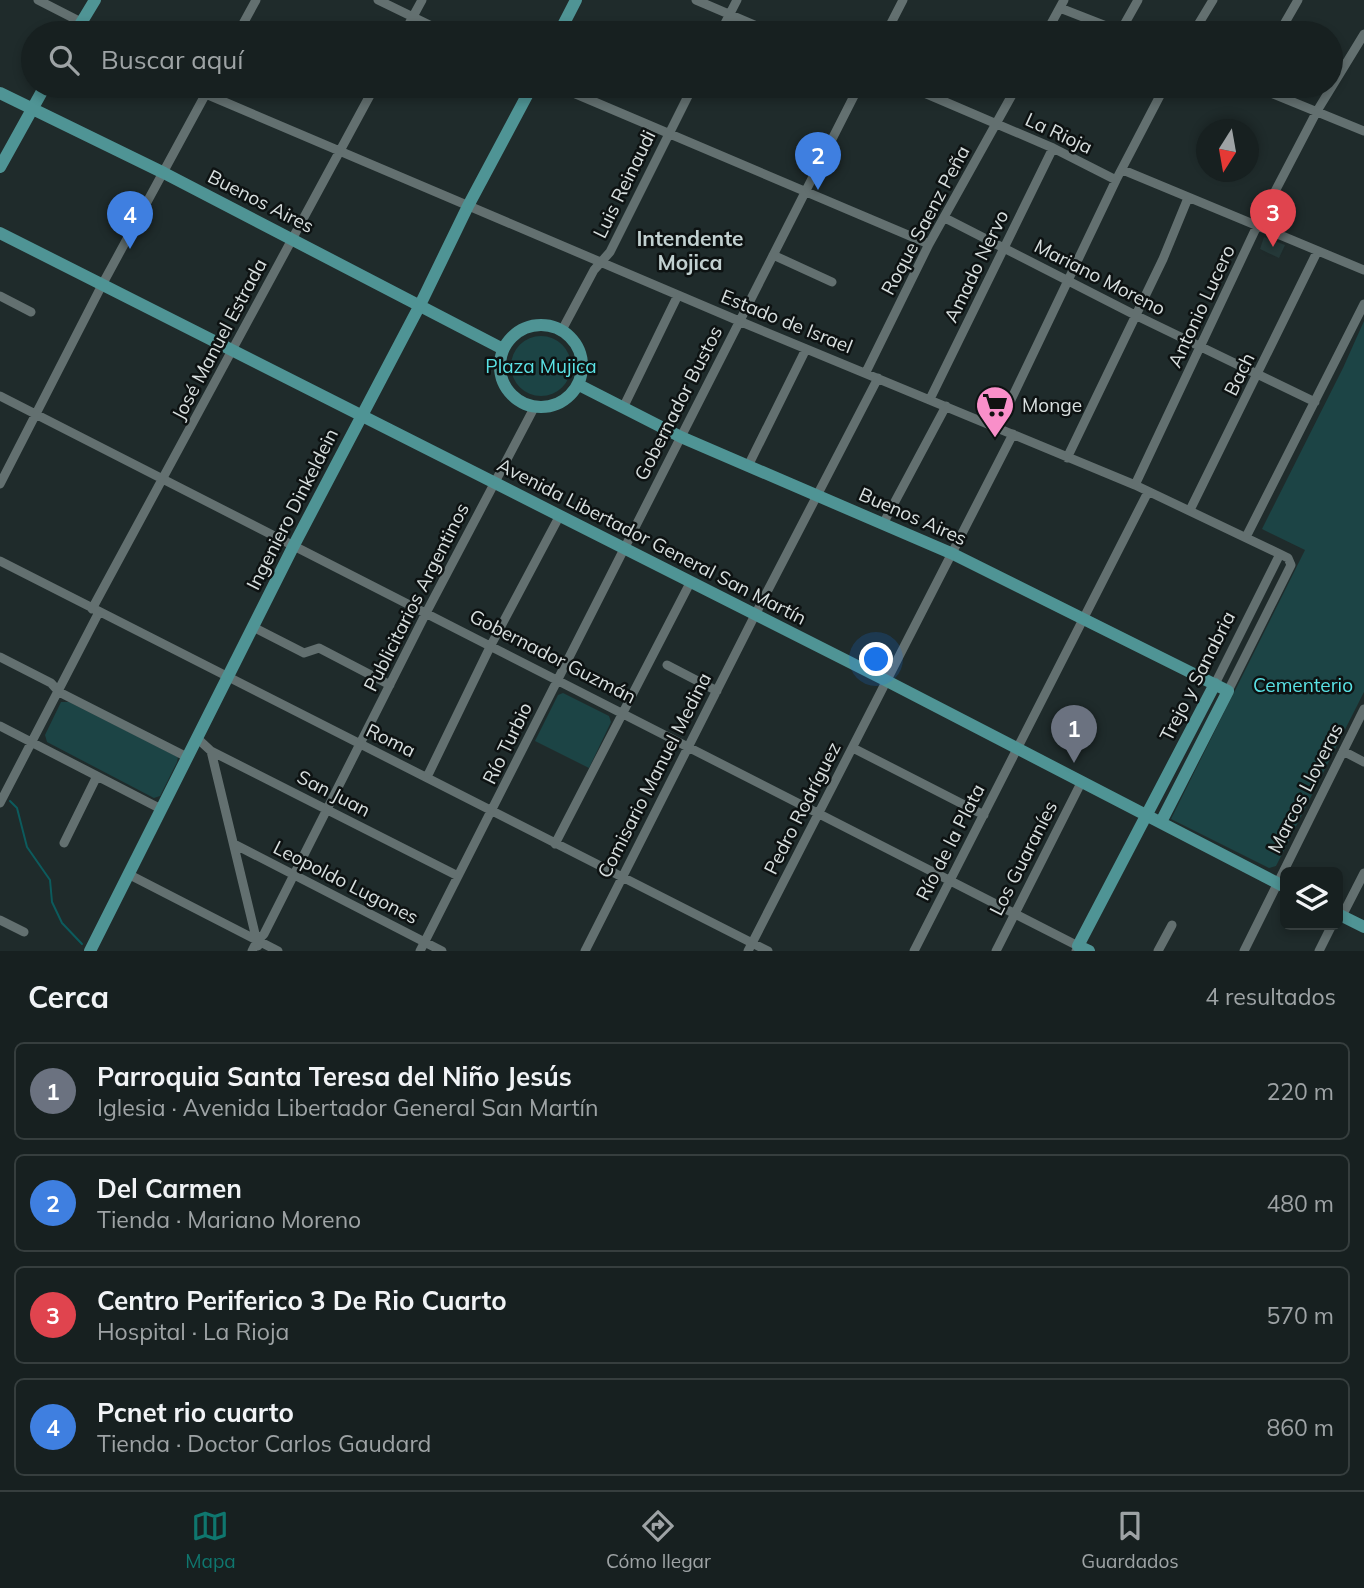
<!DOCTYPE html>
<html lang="es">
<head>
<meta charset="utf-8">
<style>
	:root { --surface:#172020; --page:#202829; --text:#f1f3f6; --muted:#9ea3a5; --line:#363e3e; --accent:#0f766e }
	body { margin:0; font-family:Mulish,sans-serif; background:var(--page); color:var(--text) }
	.controls { position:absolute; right:21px; bottom:21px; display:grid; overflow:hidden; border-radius:10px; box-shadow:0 4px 10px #0003 }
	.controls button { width:63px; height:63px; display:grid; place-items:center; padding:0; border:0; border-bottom:2px solid var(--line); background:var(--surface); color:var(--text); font:35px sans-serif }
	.compass { position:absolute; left:1196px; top:119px; width:63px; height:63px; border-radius:50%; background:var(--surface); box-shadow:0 4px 10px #0003; rotate:191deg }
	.you { position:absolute; left:877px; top:660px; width:24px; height:24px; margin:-18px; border:5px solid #fff; border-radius:50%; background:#1a73e8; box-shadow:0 0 0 10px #1a73e833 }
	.badge { display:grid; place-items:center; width:46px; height:46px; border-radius:50%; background:var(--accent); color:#fff; font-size:23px; font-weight:700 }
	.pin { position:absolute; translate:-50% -58px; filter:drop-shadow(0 2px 4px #0008) }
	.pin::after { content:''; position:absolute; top:37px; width:24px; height:21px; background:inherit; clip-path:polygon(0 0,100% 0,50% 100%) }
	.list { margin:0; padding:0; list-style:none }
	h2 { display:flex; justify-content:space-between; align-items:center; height:91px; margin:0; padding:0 28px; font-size:30px }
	h2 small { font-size:23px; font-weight:400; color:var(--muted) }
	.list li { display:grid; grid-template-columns:46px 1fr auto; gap:21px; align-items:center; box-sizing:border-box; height:98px; margin:0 14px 14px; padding:0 14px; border:2px solid var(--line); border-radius:10px }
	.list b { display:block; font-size:26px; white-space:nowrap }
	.list p { margin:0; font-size:23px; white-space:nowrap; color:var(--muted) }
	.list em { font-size:23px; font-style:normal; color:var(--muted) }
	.icon { flex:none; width:38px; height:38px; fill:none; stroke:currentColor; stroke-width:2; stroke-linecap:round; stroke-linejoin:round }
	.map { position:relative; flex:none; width:1364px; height:951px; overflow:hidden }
	.search { position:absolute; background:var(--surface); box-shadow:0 4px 10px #0003; left:21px; right:21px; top:21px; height:77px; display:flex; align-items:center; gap:18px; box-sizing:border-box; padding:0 24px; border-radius:38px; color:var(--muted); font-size:26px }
	.sheet { height:539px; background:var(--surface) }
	nav { display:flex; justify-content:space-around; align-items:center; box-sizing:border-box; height:98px; border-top:2px solid var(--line); background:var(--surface); font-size:19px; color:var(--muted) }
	nav a { display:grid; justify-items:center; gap:4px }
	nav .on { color:var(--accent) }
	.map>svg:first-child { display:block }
	.built { fill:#253939 }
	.green { fill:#1c4445 }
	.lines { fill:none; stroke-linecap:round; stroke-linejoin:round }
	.stream { stroke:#0c5b5d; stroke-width:2 }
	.minor { stroke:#637070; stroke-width:9 }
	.major { stroke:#4f9495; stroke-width:12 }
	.labels { text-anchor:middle; stroke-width:5; stroke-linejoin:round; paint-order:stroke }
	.street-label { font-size:19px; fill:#d9e0e0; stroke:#0d1212 }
	.park-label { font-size:19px; fill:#5ae2e5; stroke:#0d1212 }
	.poi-label { font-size:19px; fill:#d9e0e0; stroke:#0d1212; text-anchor:start }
	.neighbourhood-label { font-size:21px; font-weight:bold; fill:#c1d0d0; stroke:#0d1212 }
</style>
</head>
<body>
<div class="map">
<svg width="1364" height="951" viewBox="0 0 1364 951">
	<rect width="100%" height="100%" fill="#1f2b2b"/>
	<path class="built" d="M1264,237l21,8 -6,13 -19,-9z"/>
	<path class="green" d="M1364,321v371l-88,174 -7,2 -98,-49 134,-269 -43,-21 81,-161z
		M511 366a30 30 0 1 1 60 0a30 30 0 1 1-60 0Z
		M563,693l46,23 2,6 -22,46 -54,-27 23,-46z
		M61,702h8l109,55 -1,5 -17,34 -6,2 -107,-56 -2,-7z"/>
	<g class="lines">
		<path class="stream" d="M10,801l7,7 10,39 23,33 2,22 10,21 20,21"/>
		<path class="minor" d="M38,0l43,22
			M378,0l68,33
			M696,0l77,33
			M1060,8l64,25
			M1120,32l18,-32
			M238,33l18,-33
			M404,33l18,-33
			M720,33l17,-33
			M886,33l17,-33
			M1046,33l18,-33
			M1193,33l20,-33
			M1279,33l19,-33
			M187,86l552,235 396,164 145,69 8,4 3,7 -63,126
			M557,86l372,158
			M908,86l145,62 63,32
			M1254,86l110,45
			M1123,170l241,100
			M945,218l190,97 180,87
			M773,255l59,27
			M0,296l31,16
			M562,330l32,-60 16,-18 83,-166
			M866,372l63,-128 88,-158
			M0,396l1078,550 -2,5
			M930,399l123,-251
			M623,408l55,-113
			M998,427l118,-247 49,-94
			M1067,458l96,-199 25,-61
			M748,466l58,-117
			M0,484l102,-199 108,-199
			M1135,485l122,-259 60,-115 47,-77
			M1190,510l127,-258
			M883,524l63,-118
			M1246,537l118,-233
			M0,561l768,390
			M92,609l283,-523
			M253,627l51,26 15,-5 71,37
			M0,657l51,26 8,9 128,65
			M667,665l50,26
			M1215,684l65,-130
			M0,726l161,83
			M197,738l14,13 247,125
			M853,748l131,67
			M211,751l47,195
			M1343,751l21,11
			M427,777l64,-132 68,-128
			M0,803l99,-191
			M64,843l33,-67
			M234,844l208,107
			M555,844l135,-261
			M128,874l150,77
			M0,920l24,12
			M1338,920l4,-4 22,-43
			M252,951l5,-10 7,-7 162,-321 108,-205
			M420,951l439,-865
			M585,951l170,-336 123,-237
			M748,951l265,-517
			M914,951l234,-459
			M996,951l86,-170
			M1158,951l14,-26
			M1244,951l120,-242
			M1319,951l13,-26"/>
		<path class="major" d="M75,33l20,-33
			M559,33l17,-33
			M0,93l164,80 339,176
			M0,167l45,-81
			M0,233l885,447 400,207
			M500 366a41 41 0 1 1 82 0a41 41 0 1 1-82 0Z
			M579,385l102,52 272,117 275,137 -67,131
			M1338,914l26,13
			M90,951l204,-406 126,-240 48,-99 64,-120
			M1089,951l-11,-5 137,-262"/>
	</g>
	<defs>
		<symbol id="supermarket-pin" viewBox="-11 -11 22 30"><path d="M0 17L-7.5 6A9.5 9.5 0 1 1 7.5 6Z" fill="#f98fc9" stroke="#0d1212"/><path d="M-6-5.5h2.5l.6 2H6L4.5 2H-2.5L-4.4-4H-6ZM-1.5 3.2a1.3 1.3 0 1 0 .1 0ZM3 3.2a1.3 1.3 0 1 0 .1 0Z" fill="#111"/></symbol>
	</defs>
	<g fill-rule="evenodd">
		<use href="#supermarket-pin" x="973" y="383" width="44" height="60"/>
	</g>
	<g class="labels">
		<g class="street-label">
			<text transform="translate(1059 133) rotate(25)" y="7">La Rioja</text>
			<text transform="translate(624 184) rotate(-64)" y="7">Luis Reinaudi</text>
			<text transform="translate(261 201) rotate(27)" y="7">Buenos Aires</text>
			<text transform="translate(925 220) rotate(-62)" y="7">Roque Saenz Peña</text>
			<text transform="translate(976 266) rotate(-64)" y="7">Amado Nervo</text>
			<text transform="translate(1100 277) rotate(27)" y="7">Mariano Moreno</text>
			<text transform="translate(1201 306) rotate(-65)" y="7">Antonio Lucero</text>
			<text transform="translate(787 321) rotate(22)" y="7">Estado de Israel</text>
			<text transform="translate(219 339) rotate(-62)" y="7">José Manuel Estrada</text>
			<text transform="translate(1239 374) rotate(-64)" y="7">Bach</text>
			<text transform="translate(678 403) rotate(-63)" y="7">Gobernador Bustos</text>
			<text transform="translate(292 509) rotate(-63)" y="7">Ingeniero Dinkeldein</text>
			<text transform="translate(913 516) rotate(24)" y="7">Buenos Aires</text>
			<text transform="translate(652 541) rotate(27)" y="7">Avenida Libertador General San Martín</text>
			<text transform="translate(416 597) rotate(-63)" y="7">Publicitarios Argentinos</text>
			<text transform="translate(553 656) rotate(27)" y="7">Gobernador Guzmán</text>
			<text transform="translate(1197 676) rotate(-63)" y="7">Trejo y Sanabria</text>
			<text transform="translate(391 740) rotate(26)" y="7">Roma</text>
			<text transform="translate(507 743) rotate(-64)" y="7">Río Turbio</text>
			<text transform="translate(654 775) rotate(-63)" y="7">Comisario Manuel Medina</text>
			<text transform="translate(1305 788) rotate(-63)" y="7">Marcos Lloveras</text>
			<text transform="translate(334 793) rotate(27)" y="7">San Juan</text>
			<text transform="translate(802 808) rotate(-63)" y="7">Pedro Rodríguez</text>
			<text transform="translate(950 842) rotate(-63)" y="7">Río de la Plata</text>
			<text transform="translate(1023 858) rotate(-63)" y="7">Los Guaraníes</text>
			<text transform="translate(346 882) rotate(27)" y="7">Leopoldo Lugones</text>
		</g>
		<g class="park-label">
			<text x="541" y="373">Plaza Mujica</text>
			<text x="1303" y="692">Cementerio</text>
		</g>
		<g class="poi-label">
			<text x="1022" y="412">Monge</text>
		</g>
		<g class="neighbourhood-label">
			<text x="690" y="246">Intendente<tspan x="690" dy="24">Mojica</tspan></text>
		</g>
	</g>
</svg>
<div class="controls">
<button><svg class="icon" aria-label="layers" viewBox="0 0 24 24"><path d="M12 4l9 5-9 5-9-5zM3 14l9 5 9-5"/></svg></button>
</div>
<svg class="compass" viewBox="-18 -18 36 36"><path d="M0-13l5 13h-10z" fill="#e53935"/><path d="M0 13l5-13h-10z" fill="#9ea3a5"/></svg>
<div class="you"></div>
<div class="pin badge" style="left:1074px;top:763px;background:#6b7280">1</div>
<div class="pin badge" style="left:818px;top:190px;background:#3f7fe0">2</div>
<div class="pin badge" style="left:1273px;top:247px;background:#e0444e">3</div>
<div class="pin badge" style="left:130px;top:249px;background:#3f7fe0">4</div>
<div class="search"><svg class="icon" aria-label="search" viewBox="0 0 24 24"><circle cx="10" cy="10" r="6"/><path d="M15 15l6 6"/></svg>Buscar aquí</div>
</div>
<section class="sheet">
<h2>Cerca<small>4 resultados</small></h2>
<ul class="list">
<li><span class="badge" style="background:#6b7280">1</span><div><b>Parroquia Santa Teresa del Niño Jesús</b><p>Iglesia · Avenida Libertador General San Martín</p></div><em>220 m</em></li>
<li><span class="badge" style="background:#3f7fe0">2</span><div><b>Del Carmen</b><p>Tienda · Mariano Moreno</p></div><em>480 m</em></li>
<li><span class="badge" style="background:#e0444e">3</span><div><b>Centro Periferico 3 De Rio Cuarto</b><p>Hospital · La Rioja</p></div><em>570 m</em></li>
<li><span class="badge" style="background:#3f7fe0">4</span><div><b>Pcnet rio cuarto</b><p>Tienda · Doctor Carlos Gaudard</p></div><em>860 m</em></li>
</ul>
</section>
<nav>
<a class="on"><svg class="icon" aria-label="map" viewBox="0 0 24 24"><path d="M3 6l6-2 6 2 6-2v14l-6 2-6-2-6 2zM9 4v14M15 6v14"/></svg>Mapa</a>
<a><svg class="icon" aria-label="directions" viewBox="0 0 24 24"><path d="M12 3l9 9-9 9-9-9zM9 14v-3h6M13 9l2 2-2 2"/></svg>Cómo llegar</a>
<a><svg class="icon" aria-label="saved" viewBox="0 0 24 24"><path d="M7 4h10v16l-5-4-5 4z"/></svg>Guardados</a>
</nav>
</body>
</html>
